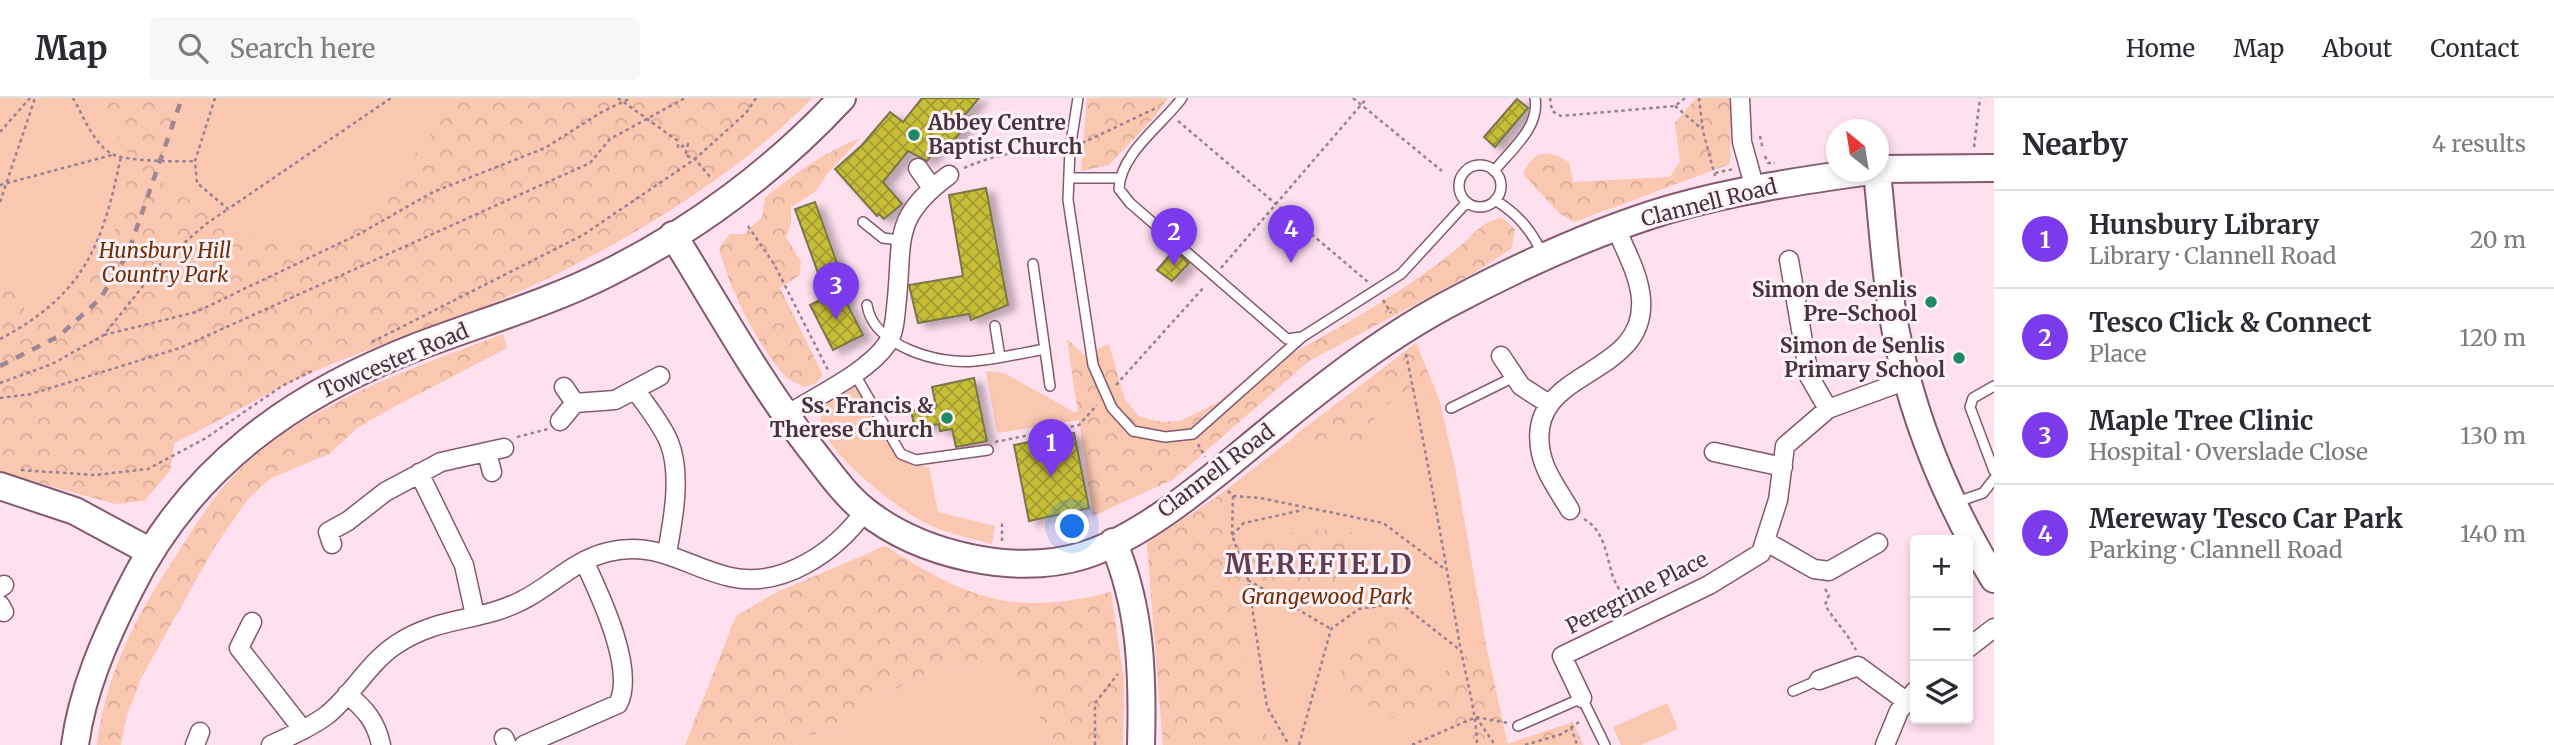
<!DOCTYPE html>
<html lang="en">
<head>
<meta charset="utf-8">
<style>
	:root { --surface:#fff; --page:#f7f7f7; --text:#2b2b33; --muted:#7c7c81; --line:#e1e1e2; --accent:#7c3aed }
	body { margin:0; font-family:Merriweather,serif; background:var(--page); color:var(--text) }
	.controls { position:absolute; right:21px; bottom:21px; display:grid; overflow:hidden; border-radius:7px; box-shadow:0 4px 10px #0003 }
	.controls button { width:63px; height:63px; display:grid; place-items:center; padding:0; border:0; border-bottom:2px solid var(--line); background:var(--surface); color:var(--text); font:35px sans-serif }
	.compass { position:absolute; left:1826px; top:21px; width:63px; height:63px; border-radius:50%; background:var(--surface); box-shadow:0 4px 10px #0003; rotate:330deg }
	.you { position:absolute; left:1073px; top:429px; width:24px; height:24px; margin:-18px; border:5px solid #fff; border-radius:50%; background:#1a73e8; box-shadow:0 0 0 10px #1a73e833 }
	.badge { display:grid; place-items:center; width:46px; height:46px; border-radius:50%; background:var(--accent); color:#fff; font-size:23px; font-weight:700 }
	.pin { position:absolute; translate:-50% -58px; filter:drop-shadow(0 2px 4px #0008) }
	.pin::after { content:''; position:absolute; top:37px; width:24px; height:21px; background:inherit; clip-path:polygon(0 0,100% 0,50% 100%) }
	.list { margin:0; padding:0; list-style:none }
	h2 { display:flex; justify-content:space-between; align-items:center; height:91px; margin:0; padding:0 28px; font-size:30px }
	h2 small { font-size:23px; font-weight:400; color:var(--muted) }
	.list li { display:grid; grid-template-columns:46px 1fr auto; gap:21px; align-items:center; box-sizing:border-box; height:98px; padding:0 28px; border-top:2px solid var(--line) }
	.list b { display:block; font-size:26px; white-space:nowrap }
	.list p { margin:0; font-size:23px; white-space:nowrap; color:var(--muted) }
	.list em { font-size:23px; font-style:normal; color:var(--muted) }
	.icon { flex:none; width:38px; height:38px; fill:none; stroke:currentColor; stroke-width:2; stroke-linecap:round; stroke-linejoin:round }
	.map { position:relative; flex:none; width:1994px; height:647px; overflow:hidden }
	header { display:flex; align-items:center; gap:42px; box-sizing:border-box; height:98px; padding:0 35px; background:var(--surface); border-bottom:2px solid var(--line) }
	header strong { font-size:33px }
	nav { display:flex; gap:38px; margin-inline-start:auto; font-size:24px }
	.search { width:490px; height:63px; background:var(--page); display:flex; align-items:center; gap:18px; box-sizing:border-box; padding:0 24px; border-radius:7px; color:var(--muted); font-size:26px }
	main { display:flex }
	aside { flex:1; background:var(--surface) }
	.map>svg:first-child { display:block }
	.green { fill:#fac7b0 }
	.forest { fill:url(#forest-crowns) }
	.building { fill:url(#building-cross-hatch); stroke:#797649; stroke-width:2; filter:url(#shadow) }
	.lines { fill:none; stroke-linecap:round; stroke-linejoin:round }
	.lane-casing { stroke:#845970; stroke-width:12 }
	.street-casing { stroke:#845970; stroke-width:21 }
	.secondary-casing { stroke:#845970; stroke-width:30 }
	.path { stroke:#99818d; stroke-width:2.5; stroke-dasharray:3.5 3.5; stroke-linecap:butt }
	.lane { stroke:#fff; stroke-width:9 }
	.street { stroke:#fff; stroke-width:18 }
	.secondary { stroke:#fff; stroke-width:26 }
	.rail { stroke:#9e8692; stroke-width:4.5; stroke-dasharray:9 9; stroke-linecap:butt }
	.poi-dot { fill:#208a67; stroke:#fef3f9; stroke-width:2.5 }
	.labels { text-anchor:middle; stroke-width:6; stroke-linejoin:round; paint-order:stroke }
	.poi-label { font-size:21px; font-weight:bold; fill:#46333d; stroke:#fef3f9; text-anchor:end }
	.street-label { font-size:21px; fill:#46333d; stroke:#fef3f9 }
	.park-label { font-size:21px; font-style:italic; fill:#722e04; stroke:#fef3f9 }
	.district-label { font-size:28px; font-weight:bold; letter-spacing:2px; fill:#633b52; stroke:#fef3f9 }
</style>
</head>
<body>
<header>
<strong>Map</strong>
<div class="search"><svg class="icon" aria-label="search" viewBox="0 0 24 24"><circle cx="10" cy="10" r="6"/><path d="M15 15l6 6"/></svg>Search here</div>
<nav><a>Home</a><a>Map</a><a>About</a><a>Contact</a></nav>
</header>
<main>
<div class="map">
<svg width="1994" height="647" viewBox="0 0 1994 647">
	<defs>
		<pattern id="forest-crowns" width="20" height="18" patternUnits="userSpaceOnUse" patternTransform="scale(1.75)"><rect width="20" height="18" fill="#fac7b0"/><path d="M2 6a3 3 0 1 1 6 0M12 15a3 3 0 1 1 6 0" fill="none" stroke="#d8ab98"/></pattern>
		<pattern id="building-cross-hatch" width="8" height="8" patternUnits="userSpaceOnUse" patternTransform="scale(1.75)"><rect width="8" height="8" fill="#c7be38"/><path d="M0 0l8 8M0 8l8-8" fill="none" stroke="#a39b30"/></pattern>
		<filter id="shadow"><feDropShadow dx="8" dy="4.5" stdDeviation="3.5" flood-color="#0004"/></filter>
	</defs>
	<rect width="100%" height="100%" fill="#fee0ef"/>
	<path class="green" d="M0,0h812c-82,85 -215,162 -324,207 -57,23 -116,41 -173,66 -48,21 -94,49 -141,72l-4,27 -25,30 -29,4 -116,-32z
		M1416,245l23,56 16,68 42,240 10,37 66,-22 10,23h-420l-16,-201 58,-38z
		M986,273l18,2 70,39 5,-1 1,9 -83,13z
		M856,288c18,30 34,77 73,81l9,45 57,14 -3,18c-22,-6 -47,-11 -67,-21 -25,-13 -116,-80 -103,-111 4,-12 24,-19 34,-26z
		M983,565l26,15 29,29 4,38h-246l13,-10 37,-6 31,-30 46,-24z
		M1667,605l11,26 -37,16h-20l-8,-18z"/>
	<path class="forest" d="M96,0h86l-28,80c47,26 105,81 163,61 22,-7 44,-19 65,-28l16,-36 37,-45 5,-23 6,-9h366c-82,85 -215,162 -324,207 -57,23 -116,41 -173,66 -48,21 -94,49 -141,72l-4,27 -25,30 -29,4 -116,-32v-186l15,1 12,28 12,8c40,-15 66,-67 80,-105 7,-18 8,-40 12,-59z
		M1087,0h81l-13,18 -46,49 -28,6z
		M1696,0h35l-1,66 -156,58 -15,-9 -36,-39c11,-25 25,-25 46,-12l4,20 97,-5 10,-16 -5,-38z
		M861,40l-34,36 -11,17 -25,16v16l-5,14 15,25 -1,13 -20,13 43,87 -7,8 -12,4c-6,-3 -14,-6 -19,-11 -28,-31 -56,-88 -66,-128l11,-14h14l18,-17 3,-19c30,-25 59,-46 96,-60z
		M1502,120l13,11 -3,19 -38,25 -165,88 -135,118 -81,37 -26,-177 17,16 25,-11 15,53 14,19 23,6 19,-1 37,-18 55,-46 21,-4c60,-33 112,-62 166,-106 17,-13 20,-25 43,-29z
		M503,236l4,14 -117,61 -33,19 -28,26 -58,24 -23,21 -34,49 -73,130 -15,40 -5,27h-24c7,-62 34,-120 68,-172 19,-29 37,-61 60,-88 68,-78 184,-115 278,-151z
		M1416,245l23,56c-54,-6 -59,4 -80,51l-35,-3 -30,-11z
		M1218,398l8,6 -3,20 8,23c43,-11 104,-26 144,-4l-40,30 7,24c-30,12 -34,0 -61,-11 -11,-4 -27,-2 -38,-3l-7,27 10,52 -2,62 35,20 45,-2 16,5h-177l-16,-202z
		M885,448c84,53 127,71 226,46l13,88 -1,65h-81l-4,-38 -29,-29 -26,-15 -60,12 -46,24 -31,30 -37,6 -13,10h-111l51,-129 39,-23z
		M1410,512l-12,48 35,23 52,-40 23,104 65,-23 10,23h-132l-4,-26 -23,-8 -32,7 -45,-25 -9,-34 26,-32z"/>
	<path class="building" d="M922,0h57l-20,24 6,5 -18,22 -6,-5 -14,17 -19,-10 -25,31 19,22 -18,15 -5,-5 -2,2 -42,-47 27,-24 28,-33 13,10z
		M1517,1l11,9 -33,39 -11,-10z
		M986,90l22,117 -37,15 -2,-6 -51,9 -9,-38 54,-9 -14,-81z
		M815,104l23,64 -20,7 -23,-64z
		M1174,152l15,13 -17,18 -15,-11z
		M840,192l23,45 -30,15 -23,-45z
		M974,280l13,63 -31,6 -4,-18 -12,2 -1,-7 -24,5 -4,-18 25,-5 -4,-19z
		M1074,335l15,75 -60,13 -15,-76z"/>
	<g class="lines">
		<defs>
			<path id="lane" d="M1078,0l-8,51 -2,51 25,165 19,43 21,23 32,6 28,-3 108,-96
				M1182,0c-20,27 -62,56 -63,91l11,14 157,136 15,-2 99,-63 66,-72
				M1459 88a21 21 0 1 1 42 0a21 21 0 1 1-42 0Z
				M1494,73c18,-22 46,-44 41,-73
				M1069,80h50
				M1495,102c24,15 36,30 48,55
				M863,124l20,16 16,2
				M1033,166l17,122
				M867,207c6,41 71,60 108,56 23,-2 47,-8 70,-12
				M995,228l5,31
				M854,275l47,81 15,6 72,-10
				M1994,288l-21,12 -3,9 24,64
				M1451,310l63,-31
				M1957,404l26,-9 11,-14
				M1793,593l26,-11
				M1518,628l64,-28 23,47"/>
			<path id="street" d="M1740,0l2,44 13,47
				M918,70l14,20
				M1789,162l20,116 19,33
				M1501,258l20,30 28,18
				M564,289l11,16
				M636,293c12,17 25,32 33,51 13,32 4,78 -2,111
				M785,318c30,-19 82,-43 102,-72 7,-10 8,-25 9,-36 8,-66 -7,-89 53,-133
				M560,323l15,-18 40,-3 45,-24
				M1714,354l69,15
				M487,355l5,19
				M419,375l45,92 11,50
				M1570,412c-10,-17 -25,-37 -29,-57 -18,-86 106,-73 100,-154 -2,-25 -16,-49 -25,-71
				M1765,443l49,28 15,2 49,-28
				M332,446l-4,-12 20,-11 37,-29 56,-30 63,-14
				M0,490l4,-3
				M0,507l4,7
				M252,524l-13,26 64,82
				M1968,550l26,-20
				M1819,582l39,-14 48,35
				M347,596c18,15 29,27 34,51
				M1582,600l-20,-42 147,-71 52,-32 17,-53 7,-54 43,-37 79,-29
				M504,640l3,7
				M195,647l5,-13
				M271,647c19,-9 39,-17 56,-30 26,-21 42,-53 70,-71 42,-28 83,-22 124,-43 31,-15 51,-40 87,-49 50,-12 78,15 122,25 53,12 106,-26 135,-66
				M524,647l94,-41c18,-34 -18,-109 -34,-143
				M1885,647l14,-34 16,-20"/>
			<path id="secondary" d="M1878,71l116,-1
				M1877,74c6,56 9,115 21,170 18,85 51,163 96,237
				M673,137c45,72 86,147 138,214 17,21 32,44 53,61 56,45 151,67 221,45 65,-21 133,-83 186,-126 57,-47 119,-95 185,-129 68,-36 140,-69 214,-91 63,-18 128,-28 193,-37
				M0,388l75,25 74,40
				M1113,444c28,65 30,133 28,203
				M75,647c7,-54 30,-106 54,-154 61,-124 163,-196 290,-245 63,-24 127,-42 187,-72 88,-43 170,-105 236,-176"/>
		</defs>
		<use href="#lane" class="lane-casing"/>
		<use href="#street" class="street-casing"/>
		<use href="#secondary" class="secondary-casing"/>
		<path class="path" d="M73,0c10,17 21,48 41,57 14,6 65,7 81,6
			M215,0l-20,63 2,22 31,26 163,-111
			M618,0l60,43v7l10,-4 -3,11 10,4 15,18
			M1353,0l89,73
			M1550,0l2,13 9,5 114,-10 10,-8
			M1699,0l4,33 12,45
			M1675,8l27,23
			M1178,23l190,161
			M0,34l30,-34
			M1760,38l3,14
			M1082,45l74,-35
			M1974,49l6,-49
			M1765,58l3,7h7
			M964,70c32,-14 62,-19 96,-19
			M1715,75l19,-4
			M0,87l112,-30
			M0,104l35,-104
			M748,128l26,38 55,108
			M1221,170l146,-170
			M1383,202l8,13
			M104,237l92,-23 165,-79 72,-41 112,-44 55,-35 31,-15
			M0,241c84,-44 103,-94 121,-183
			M372,244l211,-107 112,-76 51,-46 10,-15
			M1406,256c19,93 36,187 52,280 6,38 18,73 19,111
			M0,285l52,-19 52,-29 58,-73 44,-38 22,-15
			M1116,287l89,-99
			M0,300l31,-4 149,-46 410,-185 20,-24 75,-41
			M517,339l31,-8
			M995,344l84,-17 18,-20
			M1198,346l7,13
			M21,372l74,5 53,-6 58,-31 76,-52 30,-15
			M1228,393l5,5 -1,39 16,45 19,127 22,38
			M1233,398l27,2 123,25 63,47
			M1584,421c21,12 22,36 29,58 4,10 11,20 16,30
			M1232,437l12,-12 59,-13
			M1002,443v-18
			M1248,482l83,49
			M1825,491l4,6 -4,10c10,16 22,28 31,45
			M1476,619l19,28
			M1571,629l6,18
			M1095,647v-42l23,-29
			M1299,647l32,-116 28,-20 41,-6 60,47
			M1412,647l64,-28 32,6
			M1525,647l37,-11 17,-12"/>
		<use href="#lane" class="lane"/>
		<use href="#street" class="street"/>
		<use href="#secondary" class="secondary"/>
		<path class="rail" d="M0,268l59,-30 41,-37 28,-46 54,-155"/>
	</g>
	<g class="poi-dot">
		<circle cx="914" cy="37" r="7"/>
		<circle cx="1931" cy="204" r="7"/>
		<circle cx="1959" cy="260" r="7"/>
		<circle cx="947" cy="320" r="7"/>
	</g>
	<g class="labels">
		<g class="poi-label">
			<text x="928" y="32" text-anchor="start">Abbey Centre<tspan x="928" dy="24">Baptist Church</tspan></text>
			<text x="1917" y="199">Simon de Senlis<tspan x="1917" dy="24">Pre-School</tspan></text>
			<text x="1945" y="255">Simon de Senlis<tspan x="1945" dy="24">Primary School</tspan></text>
			<text x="933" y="315">Ss. Francis &amp;<tspan x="933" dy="24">Therese Church</tspan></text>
		</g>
		<g class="street-label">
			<text transform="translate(1709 105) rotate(-14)" y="7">Clannell Road</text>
			<text transform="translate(394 263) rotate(-23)" y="7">Towcester Road</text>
			<text transform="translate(1216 373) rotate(-37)" y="7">Clannell Road</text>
			<text transform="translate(1637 495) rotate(-27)" y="7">Peregrine Place</text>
		</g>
		<g class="park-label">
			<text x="165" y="160">Hunsbury Hill<tspan x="165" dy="24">Country Park</tspan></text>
			<text x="1327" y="506">Grangewood Park</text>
		</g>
		<g class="district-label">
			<text x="1319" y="476">MEREFIELD</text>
		</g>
	</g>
</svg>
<div class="controls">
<button>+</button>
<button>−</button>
<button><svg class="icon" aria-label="layers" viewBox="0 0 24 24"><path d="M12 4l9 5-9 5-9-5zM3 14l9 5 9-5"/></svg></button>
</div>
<svg class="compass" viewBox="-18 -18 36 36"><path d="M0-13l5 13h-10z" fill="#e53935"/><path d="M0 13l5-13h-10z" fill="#7c7c81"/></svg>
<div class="you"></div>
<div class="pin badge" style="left:1051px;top:379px">1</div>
<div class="pin badge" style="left:1174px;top:168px">2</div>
<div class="pin badge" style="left:836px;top:222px">3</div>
<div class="pin badge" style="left:1291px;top:165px">4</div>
</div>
<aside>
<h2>Nearby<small>4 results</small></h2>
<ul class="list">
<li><span class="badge">1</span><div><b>Hunsbury Library</b><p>Library · Clannell Road</p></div><em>20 m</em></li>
<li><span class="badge">2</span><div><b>Tesco Click &amp; Connect</b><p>Place</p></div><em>120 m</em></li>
<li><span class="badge">3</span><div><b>Maple Tree Clinic</b><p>Hospital · Overslade Close</p></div><em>130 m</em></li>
<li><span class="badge">4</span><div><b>Mereway Tesco Car Park</b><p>Parking · Clannell Road</p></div><em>140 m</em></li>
</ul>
</aside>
</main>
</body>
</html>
